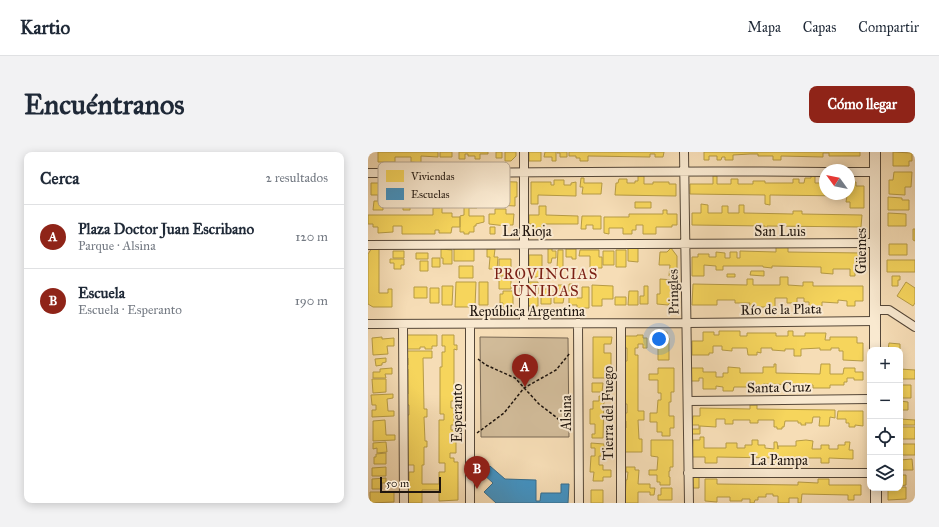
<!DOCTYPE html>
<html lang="es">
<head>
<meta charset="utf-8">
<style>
	:root { --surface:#fff; --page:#f2f2f3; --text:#1f2937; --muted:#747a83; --line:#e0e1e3; --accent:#8f2418 }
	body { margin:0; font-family:"IM FELL Great Primer",serif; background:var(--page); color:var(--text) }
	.controls { position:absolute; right:12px; bottom:12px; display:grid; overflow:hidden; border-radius:8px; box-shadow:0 2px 10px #0003 }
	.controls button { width:36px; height:36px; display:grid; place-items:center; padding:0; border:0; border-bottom:1px solid var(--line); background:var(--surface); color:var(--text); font:20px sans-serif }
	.compass { position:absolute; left:451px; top:12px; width:36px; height:36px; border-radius:50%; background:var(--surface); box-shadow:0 2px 10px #0003; rotate:303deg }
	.scale { position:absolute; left:12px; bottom:10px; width:61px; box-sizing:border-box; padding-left:4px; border:2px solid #1f150e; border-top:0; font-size:11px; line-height:14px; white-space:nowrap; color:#1f150e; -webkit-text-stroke:3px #f9e9d0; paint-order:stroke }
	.you { position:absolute; left:291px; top:187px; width:14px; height:14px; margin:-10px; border:3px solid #fff; border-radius:50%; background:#1a73e8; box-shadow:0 0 0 6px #1a73e833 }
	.badge { display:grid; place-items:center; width:26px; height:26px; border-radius:50%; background:var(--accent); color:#fff; font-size:13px; font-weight:700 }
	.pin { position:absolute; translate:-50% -33px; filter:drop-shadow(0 1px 2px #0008) }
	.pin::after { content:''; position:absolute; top:21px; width:14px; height:12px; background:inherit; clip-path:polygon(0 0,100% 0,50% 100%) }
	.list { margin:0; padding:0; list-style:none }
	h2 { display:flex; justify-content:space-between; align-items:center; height:52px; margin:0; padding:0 16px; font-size:17px }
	h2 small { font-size:13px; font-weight:400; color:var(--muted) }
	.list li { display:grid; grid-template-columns:26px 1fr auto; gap:12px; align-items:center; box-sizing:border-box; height:64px; padding:0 16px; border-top:1px solid var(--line) }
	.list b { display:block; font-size:15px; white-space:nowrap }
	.list p { margin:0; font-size:13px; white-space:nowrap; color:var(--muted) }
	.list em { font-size:13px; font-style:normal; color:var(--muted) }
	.icon { flex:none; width:22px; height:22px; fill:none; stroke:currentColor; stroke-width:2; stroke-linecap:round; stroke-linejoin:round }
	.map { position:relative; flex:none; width:547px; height:351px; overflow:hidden; border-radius:8px }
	header { display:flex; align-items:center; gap:24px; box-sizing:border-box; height:56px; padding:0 20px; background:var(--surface); border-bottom:1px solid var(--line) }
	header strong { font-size:19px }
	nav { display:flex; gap:22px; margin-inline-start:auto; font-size:14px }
	.intro { display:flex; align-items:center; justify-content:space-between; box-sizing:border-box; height:96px; padding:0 24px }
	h1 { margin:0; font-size:28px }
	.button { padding:10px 18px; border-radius:8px; background:var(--accent); color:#fff; font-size:14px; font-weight:700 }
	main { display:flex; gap:24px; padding:0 24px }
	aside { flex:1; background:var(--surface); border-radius:8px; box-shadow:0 2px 10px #0003 }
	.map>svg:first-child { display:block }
	.green { fill:#d1bb99; stroke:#786854 }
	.homes { fill:#f6d55c; stroke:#b69b45 }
	.schools { fill:#4393c3; stroke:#386d8d }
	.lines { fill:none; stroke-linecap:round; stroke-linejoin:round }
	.minor-casing { stroke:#554738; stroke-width:10 }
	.tertiary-casing { stroke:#554738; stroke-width:12 }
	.path { stroke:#1f150e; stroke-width:1.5; stroke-dasharray:3 2; stroke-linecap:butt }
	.minor { stroke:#f9e9d0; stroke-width:8 }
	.tertiary { stroke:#f9e9d0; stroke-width:10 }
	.labels { text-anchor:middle; stroke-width:4; stroke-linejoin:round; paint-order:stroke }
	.street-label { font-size:14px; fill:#1f150e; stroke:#f9e9d0 }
	.neighbourhood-label { font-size:15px; letter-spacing:1px; fill:#7a1f14; stroke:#f9e9d0 }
	.key { fill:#f9e9d0; stroke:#b8a996; stroke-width:1 }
	.key-label { font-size:11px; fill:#1f150e }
</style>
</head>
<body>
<header>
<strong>Kartio</strong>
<nav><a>Mapa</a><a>Capas</a><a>Compartir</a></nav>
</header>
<div class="intro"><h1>Encuéntranos</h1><a class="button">Cómo llegar</a></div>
<main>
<aside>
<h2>Cerca<small>2 resultados</small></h2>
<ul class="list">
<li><span class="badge">A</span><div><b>Plaza Doctor Juan Escribano</b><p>Parque · Alsina</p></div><em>120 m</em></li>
<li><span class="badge">B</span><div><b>Escuela</b><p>Escuela · Esperanto</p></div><em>190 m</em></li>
</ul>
</aside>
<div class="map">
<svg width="547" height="351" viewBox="0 0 547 351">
	<rect width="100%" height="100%" fill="#f6ddb6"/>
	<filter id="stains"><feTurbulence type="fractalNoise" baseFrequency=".005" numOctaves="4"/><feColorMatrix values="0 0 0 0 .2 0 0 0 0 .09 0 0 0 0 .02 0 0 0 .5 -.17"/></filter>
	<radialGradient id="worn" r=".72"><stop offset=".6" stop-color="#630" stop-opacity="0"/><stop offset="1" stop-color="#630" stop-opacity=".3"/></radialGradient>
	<path class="green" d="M112,185l88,1 1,99h-88z"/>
	<path class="homes" d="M10,0h60v5l-17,-1v7l-10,-1v-5h-16v5h-17z
		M72,0h12v5h-12z
		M91,0h29v2h-8v5h-5v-3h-7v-2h-3v5h-6z
		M128,0h6v6h-6z
		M137,0h11v4l-5,5h-6z
		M161,0h12v9h-12z
		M177,0h11v9h-4v-4h-8z
		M189,0h10v5h-7v-4h-3z
		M201,0h95l-1,5h-8v-3h-5v3l-62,-1v5h-8v-3h-4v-2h-7z
		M336,0h156v4h-31v-3h-6v4l-42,-1v4h-8v-4h-15v-2h-8l-17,1v5h-8v-3h-3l-1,3h-4v-4h-8v4h-5z
		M525,0l19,1v8h-3v5h-16z
		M526,20h18l-1,15h-6v8l-16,-1v-14h4z
		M443,23h4v8h10v11h24v-12h7v4h8v22h-14v-6h-4l1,-6 -77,-1v10l-5,-1v-9l-75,-1v-10h23v-8h4v8h14v-5h7v5h15v-3h12v2h28v-4h6v4h5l1,-5h6z
		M270,24h6v8h9v-2h16v2h7v12l-61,-1 1,-12h2l1,-4h8v4h8v-2h3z
		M213,26h3v5h18l-1,11h-19l1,-7h-3z
		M186,28h10v5h7v-2l5,-1v14l-38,-1v9h-7v-22h20v3h3z
		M110,29l39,1v15h-2v9l-18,-1v-8h-19z
		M3,31h20v12h-6v6h-2v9h-10l1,-9h4v-6h-7z
		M520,45l14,1v2h7v10h-21z
		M105,46h4v10h-8v8h15v6l-8,2v2h-2v6h-5v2h-5v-2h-4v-16l4,-1v-10h8z
		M267,50h16v6h-16z
		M35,52h7v6h-7z
		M333,52l7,1v8h14v-7h6v7h11v-8h5v8l49,1v-3h9v3l60,1 -1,12 -94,-1v5h-2v-5l-73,-1v-12h9z
		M72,54h2v7h10v4h8v10h-8l-1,6h-12v-3h-4v4h-33v-8h-9v6l-15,1v-6h-5v-3h-5v-9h65v-7h7z
		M171,54h7v9l32,1v8h-36v7l-7,-1v-2h-3v-4h-3v-9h10z
		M127,57h11v5h8l-1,11h-7v1l-17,-2v-10h6z
		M295,58h4v4h10v11h-5v2h-16v7h-13v-9h-7v5h-4v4h-9v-6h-14v6l-5,-1v-16h25v-3h34z
		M520,61l18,1v12h-18z
		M214,64h19v13h-8v-4h-7v4h-5z
		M122,75h5v7h-5z
		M545,77h2v12l-2,-1z
		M521,92h18v11h-18z
		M180,95h4v4h4v7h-4l-1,5h-3z
		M408,95h12v5l74,1v17h-7v6h-5v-7h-17v5l-12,-1v-6l-49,-1v2l-9,-1v-1h-40v4h-7v-4l-12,-1v11h-12v-19h6v-3h11v3h7v-5l9,1v5h5v-6h7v6h3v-7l36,1z
		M4,96h7v45h9v-4h4v18h-19l-5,-3v-50z
		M86,96h20v13h-20z
		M260,96h10v14l-10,-1z
		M303,96l6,8v20h-8l1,-11h-11l1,-13h7z
		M73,97l11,1v14h-9v-6h-2z
		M119,97h8l-1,8h4l-1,12h-8l1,-12h-3z
		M198,97h10v10h-4v-2h-6z
		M190,98h5v18h-6z
		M212,98h19v7h3v11h-12v-12h-11z
		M248,98h10v17h-10z
		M25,99h11v7h-11z
		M235,99h11v14h-11z
		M48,101h12v6h-12z
		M161,103h13v22h-13z
		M64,106h8v9h-8z
		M22,107h14v6h-3v4h-7v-6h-4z
		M131,107h12v17h-12z
		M519,108h28v12h-28z
		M52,109h8v10h-8z
		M91,114h14v12h-14z
		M383,119h13v5l-14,-1z
		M359,122h8v3h-8z
		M524,124h8v4h-2v6h-6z
		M412,125h8v8l15,1v-4h10v4h50v15h-8v5h-8v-5l-9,-1v3l-16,-1v4h-13v-4h-5v-4h-7v5h-10v-5h-12v9h-26l1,-4h-15v-3h-18v5h-25l1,-21 54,1v-6h6v6h27z
		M131,126h12v11h-12z
		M292,127l14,1v18l-6,7 -11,-1v-10h3z
		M88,130h20l-1,25h-20z
		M111,130h9v23h-9z
		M161,130h9v24h-10z
		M538,130l9,6v15l-2,3 -16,-10z
		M201,132h8v14h5v-11h7v21h-12v-3h-8z
		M190,133h6v9h-4v3h4l-1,6h-9v-12h4z
		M224,133l21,1v13h-11v7h-10z
		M74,134h11l-1,19h-10z
		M276,134h4v18h-8v-8h4z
		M46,135h13v11h-13z
		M62,136h9v15h-9z
		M173,137h10v15h-10z
		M135,139h10v16h-11l1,-4h-3v-9h3z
		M261,139h9v14h-10z
		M247,145h11v8h-11z
		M351,179h21v5h7v-3h29v3h12v-5h5v5h12v-3h21l-1,7h5v-3h27v6h6v18l-20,-1v-9h-4v-3h-8v2h-11v-2l-19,1v7h-7v-7h-9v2l-13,-1v-2h-11v5l-4,-1v3h-9l-1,-7h-15v3l-10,-1v-4h-9v7h-4v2h-17v-14h11v-9h11v3h5z
		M286,180h13v6h2v22h-11v-16h4l1,-6h-9z
		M39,183h30v11h-5v3h-7v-2h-5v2h-13z
		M74,183h12v10h3v5l-3,-1v52h-3v7h3v17h-3v5h5v23h-6v5h4v4h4v38l-19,1v-11h-17v13h-17l2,-22h2v-9h5v-7h-7l-1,-50h3v-10h-2v-12l1,1v-25l-2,1v-6l2,1v-7h-2v-7h26v7h-9l1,51h3v8h-3l1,24h2v6h-3v18h-2v19h17v-12h6v-9h-6v-43h5v-6h-4v-47h2v-15h3v-6h-3z
		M269,183h6v3h4v10h-4v-4h-5v4h-3v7h3v56h6v9h-6l1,19h3v13h-17v-24h1v-7h-1v-8h2v-9h-2l-1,-43h3v-13h-3v-12h13z
		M14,185v2l12,-1v8h-7l1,8 -15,1 -1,-17z
		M225,185h19l-1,7h-7v9h7v15h-2v10h-16z
		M521,191l11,1v11v-5h-12z
		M18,206v4l-4,1v2l-6,1 -1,-7z
		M406,212h2v9l44,1 1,-10h9v10h13l1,-6h11v4h8v8h-9v-2h-7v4h-3v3h-14v3h-17v-3l-50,-1 -1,6h-13l1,-3h-16l-1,4h-10v-4l-7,-1v3h-13v-11h-4v3h-8v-13h12v4h13v5h7v-4h5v-6l12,1v5h23v-6h11z
		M24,216v6h-7l1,4h-13v-6h7v-3z
		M290,216h16v24h-3v10h-2v14h5v12h-4v8h-8v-4h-5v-10h-7v-9h7l1,-13h3v-7h-3v-13h-9v-6h9z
		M532,217l15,1v9h-15z
		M4,227h14v13l-13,1z
		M224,231h11l-1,9h-10z
		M532,233h11v13h-11z
		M25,242v4l-6,1 1,12h6v5l-22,1v-7h4v-5h-4l-1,-10z
		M231,244h5l-1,42h-11v-4h3v-10h-5v-15h3v-8h6z
		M532,249l8,1v8h-8z
		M382,253h7v4l78,1v8l-5,-1 -1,9h-10l1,-9h-7l-1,6h-7l1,2h-5v-2h-3v-2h-13l-1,6h-2v2h-5v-2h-3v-7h-16v3h-8v-3h-17v4h-8v-5h-9v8l-16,-1v8h-8v-5h7v-4h-7l1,-9h7v-8l50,1z
		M470,259h25v15l-8,-1v2h-6v-4h-3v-4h-9z
		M532,267l15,1v5h-15z
		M17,268l1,15h9v5l-22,1v-20z
		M532,275h15v12h-15z
		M332,285h4v11h22v-5h11v5h8v-3h7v-5h6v5h7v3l9,1v-7h3l1,7v-3h18v-5l10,-1 7,1 -1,8h9v-4h8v4h9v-4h7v-3h5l-1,8h4v9l-24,-1v5h-8v-5h-15v5h-10v-5h-15v5h-7v-5l-57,-1v6h-12v-6h-13l1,-17h7z
		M283,288h22v27h-3v4h-1v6h1v8h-10v-3h-3v-7h-8v-5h8l1,-13 -7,-1z
		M18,290l1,10 -10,1v-5l-4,1v-6z
		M223,291l13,1v12h-5v9h4v5h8v7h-8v4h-10l1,-9h-4l1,-16h4v-8h-4z
		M532,292h15v11h-15z
		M18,301v11h-12v-7h2v-3z
		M544,307l1,11h-13v-10z
		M18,315v9h-14v-8z
		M258,315h9v3h4l-1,14h12v4h5l-1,7h-4v-3h-12v11h-13l1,-23h1l1,-8h-2z
		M532,323h6v10l-6,1z
		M322,325h9v11h-9z
		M18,326v5h-4v6h-10v-10z
		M337,327h12v5l81,1v-3l20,1v-4h11v6h32v10h-7v5h-6v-5l-46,-1 -1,9h-3v-5h-9v5h-11v-7h-5v-2h-7v3h-8v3h-3l-1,3h-4v-4h-8v2h-12v-4h-13v5l-12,-1z
		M532,335h6v12l-18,1v-12z
		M293,336h11v12h-14v-5h3z
		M223,338h12v13h-12z
		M2,340h24v10l-24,1z"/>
	<path class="schools" d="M122,314l15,13 31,1v21h4l1,-8h20v-9h8l-1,19h-72l-12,-11 9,-9 -11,-10z"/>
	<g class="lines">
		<defs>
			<path id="minor" d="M156,0v171
				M316,0l5,351
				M481,20h26
				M0,21c152,0 305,-3 457,-1
				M0,93l506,-2
				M507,158h14l26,17
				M210,171l1,180
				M0,172l319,-1 188,-2
				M35,172l1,179
				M102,172v179
				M253,172v179
				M320,249l182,-2
				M320,321h182"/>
			<path id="tertiary" d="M507,198v-198
				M508,336v15"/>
		</defs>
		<use href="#minor" class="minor-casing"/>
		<use href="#tertiary" class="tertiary-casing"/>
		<path class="path" d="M110,207l8,6 29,13 24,26 17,13 15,15
			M109,281l27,-20 20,-25 32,-18 14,-17"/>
		<use href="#minor" class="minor"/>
		<use href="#tertiary" class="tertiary"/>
	</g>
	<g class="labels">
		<g class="street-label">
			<text x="159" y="84">La Rioja</text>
			<text x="412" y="84">San Luis</text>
			<text transform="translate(493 99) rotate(-90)" y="5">Güemes</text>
			<text transform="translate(305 140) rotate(-91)" y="5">Pringles</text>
			<text transform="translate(413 157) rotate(-1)" y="5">Río de la Plata</text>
			<text x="159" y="164">República Argentina</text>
			<text transform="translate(411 235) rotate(-1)" y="5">Santa Cruz</text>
			<text transform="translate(89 261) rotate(-90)" y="5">Esperanto</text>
			<text transform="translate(198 261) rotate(-90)" y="5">Alsina</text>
			<text transform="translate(240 261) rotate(-90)" y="5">Tierra del Fuego</text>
			<text x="411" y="313">La Pampa</text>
		</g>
		<g class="neighbourhood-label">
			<text x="178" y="127">PROVINCIAS<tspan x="178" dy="17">UNIDAS</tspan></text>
		</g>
	</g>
	<rect x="10" y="10" width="132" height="46" rx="6" class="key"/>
	<rect x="18" y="18" width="18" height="12" fill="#f6d55c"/>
	<rect x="18" y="36" width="18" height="12" fill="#4393c3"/>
	<g class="key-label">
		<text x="43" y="28">Viviendas</text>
		<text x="43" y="46">Escuelas</text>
	</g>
	<rect width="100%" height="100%" filter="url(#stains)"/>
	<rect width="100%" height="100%" fill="url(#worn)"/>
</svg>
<div class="controls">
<button>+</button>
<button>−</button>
<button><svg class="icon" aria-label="locate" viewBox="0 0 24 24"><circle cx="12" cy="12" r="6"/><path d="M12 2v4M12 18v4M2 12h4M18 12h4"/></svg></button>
<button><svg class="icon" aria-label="layers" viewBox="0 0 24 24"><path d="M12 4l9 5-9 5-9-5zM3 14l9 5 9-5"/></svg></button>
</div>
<svg class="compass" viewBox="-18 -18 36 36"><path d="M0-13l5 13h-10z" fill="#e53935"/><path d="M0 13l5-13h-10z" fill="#747a83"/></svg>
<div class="scale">50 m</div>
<div class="you"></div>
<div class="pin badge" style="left:157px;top:235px">A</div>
<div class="pin badge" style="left:109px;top:337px">B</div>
</div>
</main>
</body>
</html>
